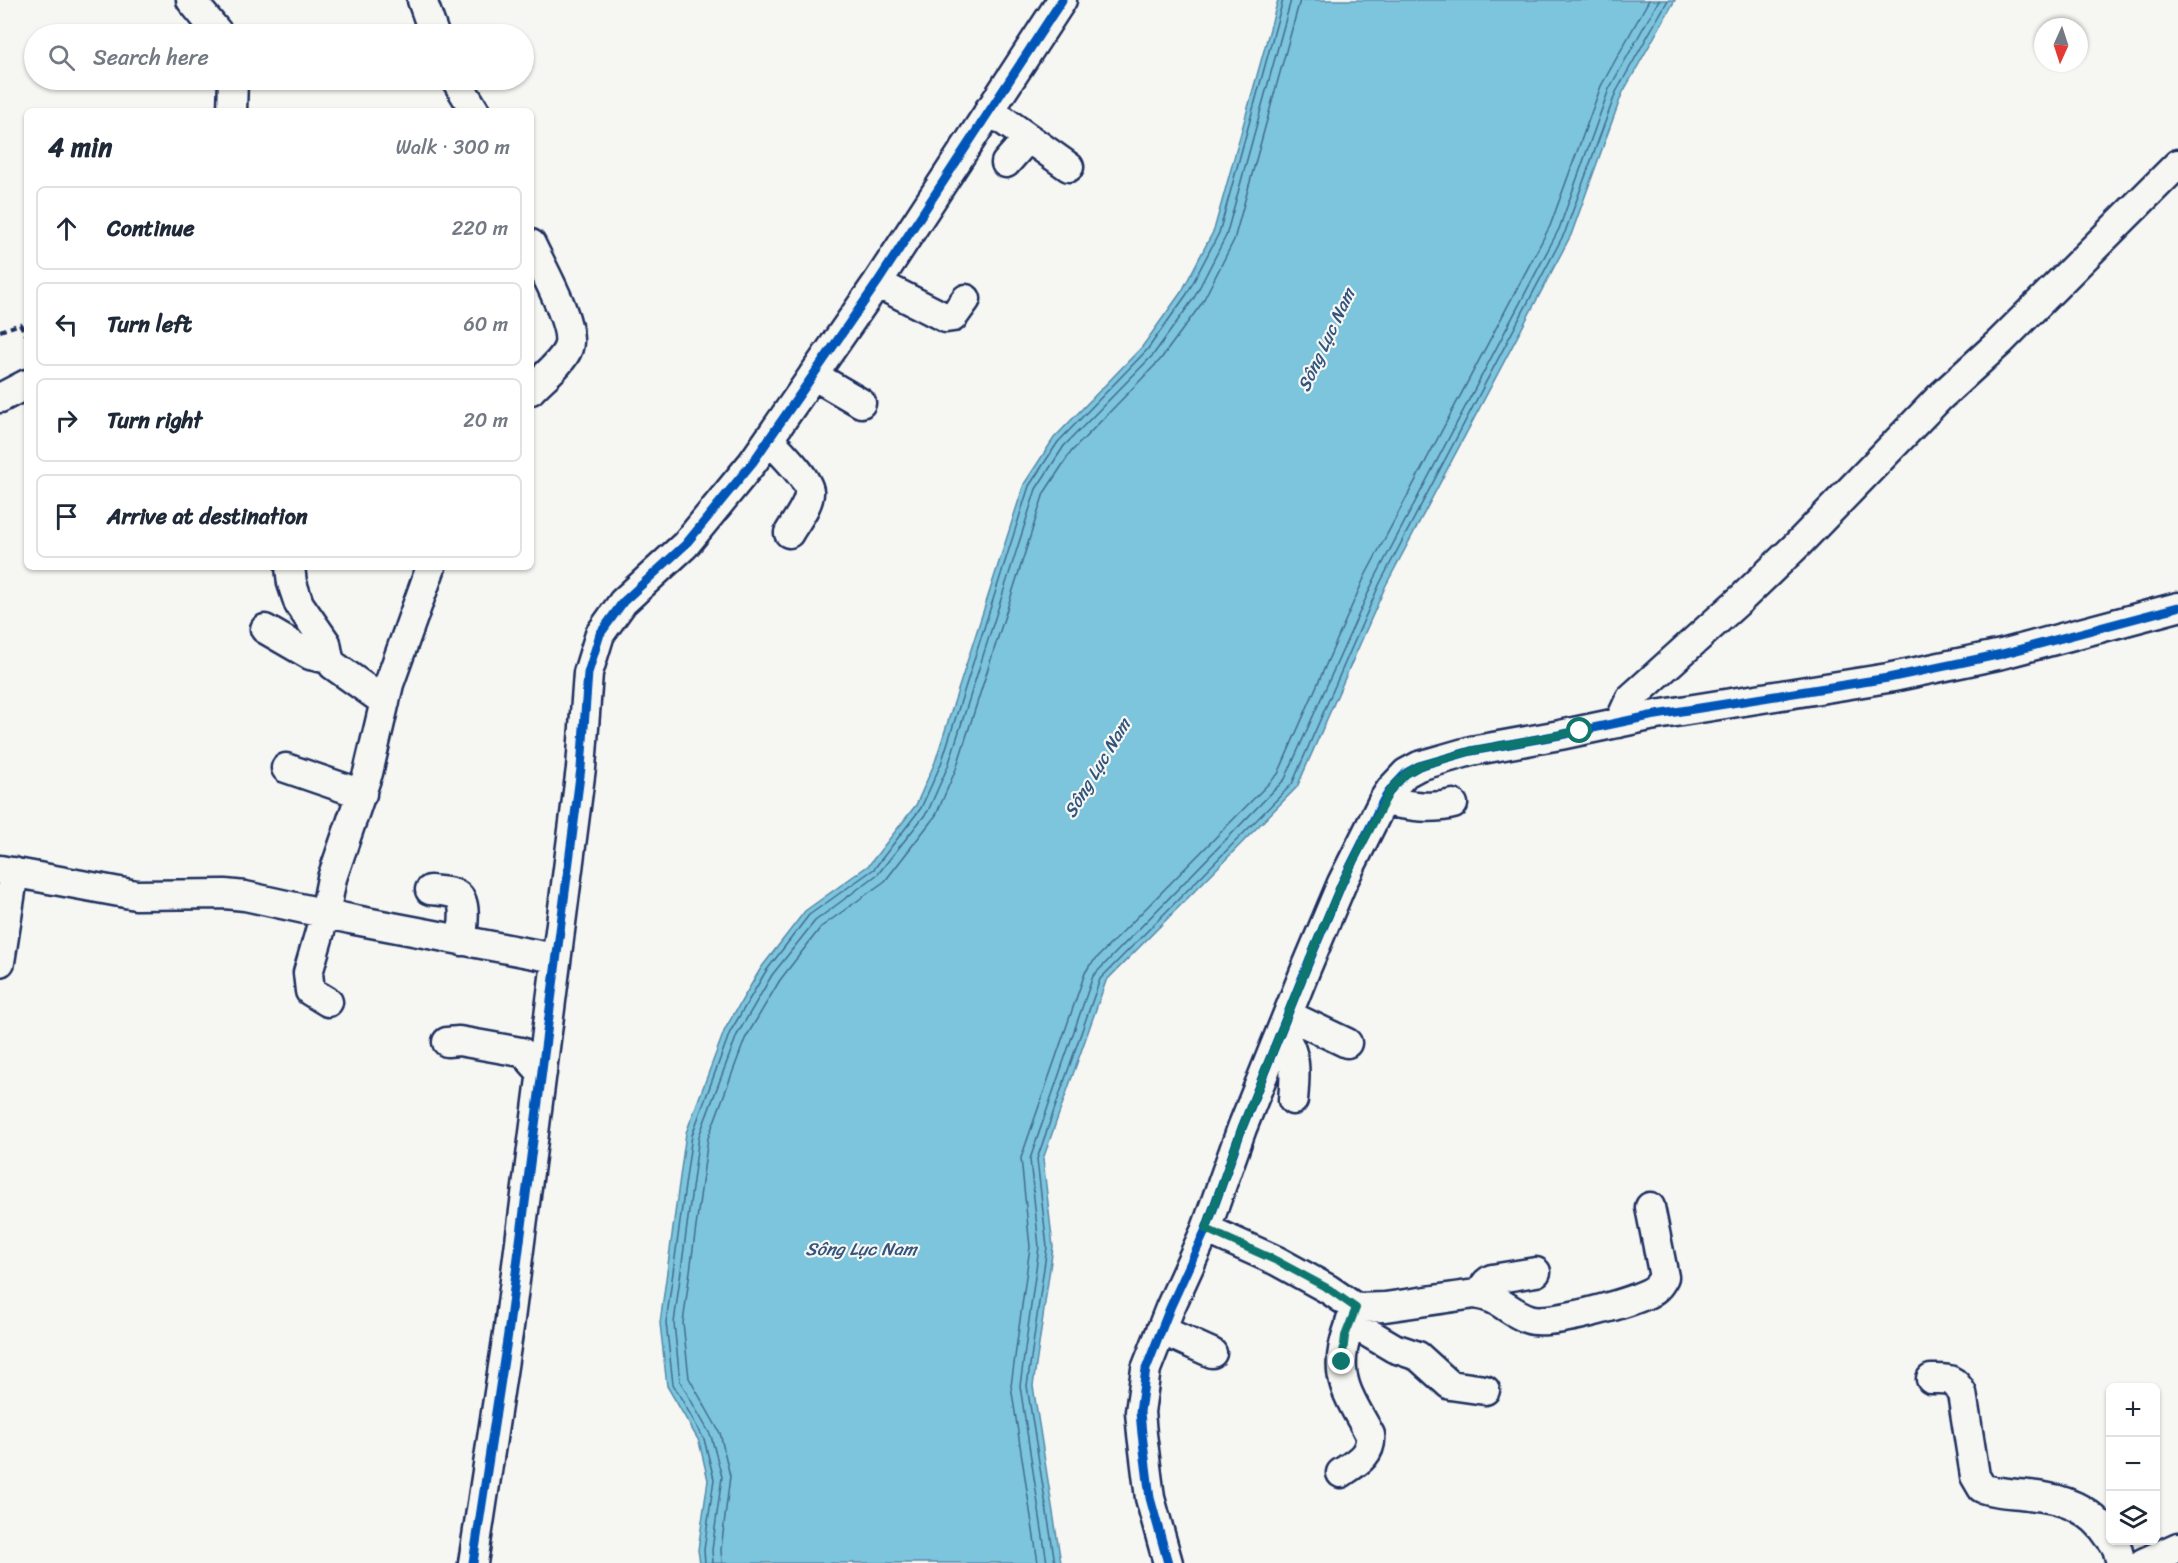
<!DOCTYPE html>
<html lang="en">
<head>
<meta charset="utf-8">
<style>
	:root { --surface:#fff; --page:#f6f6f7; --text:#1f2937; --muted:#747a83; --line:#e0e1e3 }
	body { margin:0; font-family:Sriracha,sans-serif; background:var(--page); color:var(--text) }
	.controls { position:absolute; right:18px; bottom:18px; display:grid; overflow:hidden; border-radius:9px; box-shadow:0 2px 4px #0004 }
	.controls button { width:54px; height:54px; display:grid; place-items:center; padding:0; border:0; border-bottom:2px solid var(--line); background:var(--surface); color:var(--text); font:30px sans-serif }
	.compass { position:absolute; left:2034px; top:18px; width:54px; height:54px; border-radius:50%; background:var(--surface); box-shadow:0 2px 4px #0004; rotate:183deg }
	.stop { position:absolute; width:18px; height:18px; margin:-14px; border:4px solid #0f766e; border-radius:50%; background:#fff }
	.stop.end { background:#0f766e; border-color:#fff; box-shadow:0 2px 6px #0008 }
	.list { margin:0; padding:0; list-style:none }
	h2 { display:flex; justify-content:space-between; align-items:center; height:78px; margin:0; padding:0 24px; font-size:26px }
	h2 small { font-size:20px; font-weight:400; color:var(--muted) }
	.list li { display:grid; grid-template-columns:39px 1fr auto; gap:18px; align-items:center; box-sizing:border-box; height:84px; margin:0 12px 12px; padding:0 12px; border:2px solid var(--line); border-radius:9px }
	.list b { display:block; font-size:22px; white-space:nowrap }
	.list em { font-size:20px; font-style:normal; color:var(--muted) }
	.icon { flex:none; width:33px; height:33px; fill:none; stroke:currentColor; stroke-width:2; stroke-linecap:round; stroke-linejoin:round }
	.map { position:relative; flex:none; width:2178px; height:1563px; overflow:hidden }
	.search { position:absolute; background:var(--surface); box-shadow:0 2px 4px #0004; left:24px; top:24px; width:510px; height:66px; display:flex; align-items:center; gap:15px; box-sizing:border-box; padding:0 21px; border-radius:33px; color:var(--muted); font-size:22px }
	.panel { position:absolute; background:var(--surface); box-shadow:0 2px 4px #0004; left:24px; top:108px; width:510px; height:462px; border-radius:9px }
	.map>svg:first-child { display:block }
	.water { fill:#7cc5dc; stroke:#5589aa; stroke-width:1.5 }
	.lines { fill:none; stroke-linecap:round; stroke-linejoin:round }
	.shore { stroke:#426b90; stroke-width:1.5 }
	.minor-casing { stroke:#1b2f5e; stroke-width:33 }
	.path { stroke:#1b2f5e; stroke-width:4; stroke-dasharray:6 4.5; stroke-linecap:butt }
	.minor { stroke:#f6f6f2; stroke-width:28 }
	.cycleway-casing { stroke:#f6f6f2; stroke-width:13 }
	.cycleway { stroke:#0057b8; stroke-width:9 }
	.route { stroke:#0f766e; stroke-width:8 }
	.labels { text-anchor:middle; stroke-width:4.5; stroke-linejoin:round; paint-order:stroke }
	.water-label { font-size:18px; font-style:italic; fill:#33547e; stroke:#f6f6f2 }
</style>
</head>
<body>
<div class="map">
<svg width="2178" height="1563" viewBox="0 0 2178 1563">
	<rect width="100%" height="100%" fill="#f6f6f2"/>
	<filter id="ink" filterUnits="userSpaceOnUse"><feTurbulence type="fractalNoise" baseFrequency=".0167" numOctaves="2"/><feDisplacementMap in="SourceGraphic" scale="12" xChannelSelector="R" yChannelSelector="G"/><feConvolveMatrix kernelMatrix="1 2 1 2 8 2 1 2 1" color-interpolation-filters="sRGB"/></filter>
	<g filter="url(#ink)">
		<path class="water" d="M1278,0h397l-53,94 -51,141 -185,350 -89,202 -191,194 -63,178 10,88 -20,139 28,177h-361l-2,-13 10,-70 -9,-39 -32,-55 -7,-63 26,-190 39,-104 36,-61 44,-57 64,-46 47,-60 19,-43 89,-278 30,-46 88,-91 40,-56 32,-61z"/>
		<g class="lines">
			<path class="shore" d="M705,1563l-1,-13 10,-71 -10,-40 -31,-55 -7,-61 26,-188 38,-103 36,-61 43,-56 65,-46 47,-61 20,-44 88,-278 29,-44 89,-92 40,-56 32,-61 64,-233
				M713,1563l-1,-13 10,-73 -11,-41 -31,-55 -6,-58 25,-187 38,-101 35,-60 43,-54 63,-47 50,-63 20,-45 88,-277 28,-43 89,-91 41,-57 32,-62 65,-236
				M722,1563l-1,-13 9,-74 -10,-43 -31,-55 -6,-55 25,-185 37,-99 35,-59 41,-53 64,-46 51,-66 20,-46 88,-276 27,-41 89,-92 42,-57 32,-63 66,-240
				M1038,1563l-27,-177 19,-139 -9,-89 64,-185 5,-8 188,-191 87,-198 185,-350 51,-140 48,-86
				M1047,1563l-27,-177 19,-139 -9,-88 63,-183 192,-197 89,-199 185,-351 50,-140 50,-89
				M1055,1563l-28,-177 20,-139 -10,-88 63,-180 192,-195 88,-201 185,-351 51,-140 52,-92"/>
			<defs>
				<path id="minor" d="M191,0l28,34
					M422,0l12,34
					M456,80l19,31
					M989,110l80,57
					M232,111l1,-31
					M1006,163l22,-25
					M531,244c10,22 45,82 37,104 -5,14 -27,31 -37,42
					M877,283l69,35 7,-1 13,-18
					M813,375l48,28
					M0,398l27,-14
					M769,439c9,10 39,39 40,52 1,13 -14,31 -20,42
					M290,567l2,16 7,21 27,39 3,16 4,6 52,37
					M265,629l45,26 19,4
					M1619,723l11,-24 111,-100 57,-55 142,-147 60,-55 178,-178
					M286,768l76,26
					M1383,801c24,4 46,9 70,3
					M0,870l136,25 89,-1 20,2 105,23 205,39
					M430,890c8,1 18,1 25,4 14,6 7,35 7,47
					M0,962l14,-90
					M328,1002l-18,-11 -2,-18 17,-59 7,-36 36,-105 21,-89 42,-117
					M1288,1015l59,28
					M1281,1034c17,17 14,43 12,66
					M447,1042l12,-1 62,11 6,4 15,17
					M1206,1229l71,32 51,28 28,19c-9,24 -20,51 -11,77 5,17 17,34 25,50 2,20 -14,28 -29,38
					M1485,1295c-1,-9 -1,-12 7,-16l44,-7
					M1356,1308l29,-1 90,-13c25,3 33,18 54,25 21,7 99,-16 120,-26 8,-4 11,-9 15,-16l-14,-70
					M1350,1322l44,26 24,8 32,29 35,5
					M1161,1330l51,23
					M1931,1379c16,0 22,-2 31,14l13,83 7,12c14,5 30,5 46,7 35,3 63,13 82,43
					M2112,1540l5,8 4,15
					M473,1563l36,-236 72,-559 7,-95 12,-39 23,-32 62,-57 68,-83 124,-179 185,-283
					M1168,1563l-18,-65 -8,-64 -2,-22 6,-43 24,-61 36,-79 36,-101 63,-157 37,-88 41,-82 8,-12 15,-16 13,-7 52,-15 89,-16 90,-19 238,-38 114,-24 176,-47
					M2143,1563l35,-16"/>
			</defs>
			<use href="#minor" class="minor-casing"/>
			<path class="path" d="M0,331l20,-7 7,12"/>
			<use href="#minor" class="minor"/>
			<defs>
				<path id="cycleway" d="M473,1563l36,-236 72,-559 7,-95 12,-39 23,-32 62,-57 68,-83 124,-179 185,-283
					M1168,1563l-18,-65 -8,-64 -2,-22 6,-43 24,-61 36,-79 36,-101 63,-157 37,-88 41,-82 8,-12 15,-16 13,-7 52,-15 89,-16 90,-19 238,-38 114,-24 176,-47"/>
			</defs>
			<use href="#cycleway" class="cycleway-casing"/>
			<use href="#cycleway" class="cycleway"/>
		</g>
	</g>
	<g class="lines" filter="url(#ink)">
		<path class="route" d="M1342,1362l3,-26 11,-28 -27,-19 -52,-28 -71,-32 36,-101 72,-179 28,-66 49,-94 15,-15 13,-8 52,-15 109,-20"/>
	</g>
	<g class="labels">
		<g class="water-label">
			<text transform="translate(1326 340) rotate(-65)" y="6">Sông Lục Nam</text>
			<text transform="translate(1097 768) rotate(-59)" y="6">Sông Lục Nam</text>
			<text x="861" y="1255">Sông Lục Nam</text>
		</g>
	</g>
</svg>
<div class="controls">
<button>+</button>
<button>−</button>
<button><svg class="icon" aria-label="layers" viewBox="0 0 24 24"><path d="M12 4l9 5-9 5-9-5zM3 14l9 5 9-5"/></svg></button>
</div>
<svg class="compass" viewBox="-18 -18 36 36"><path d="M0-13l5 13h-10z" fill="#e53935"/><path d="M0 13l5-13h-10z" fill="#747a83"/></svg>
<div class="stop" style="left:1580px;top:731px"></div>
<div class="stop end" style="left:1342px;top:1362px"></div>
<div class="search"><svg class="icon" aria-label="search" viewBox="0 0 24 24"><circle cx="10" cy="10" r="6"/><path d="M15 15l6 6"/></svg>Search here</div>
<section class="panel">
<h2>4 min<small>Walk · 300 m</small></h2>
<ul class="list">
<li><svg class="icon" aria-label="ahead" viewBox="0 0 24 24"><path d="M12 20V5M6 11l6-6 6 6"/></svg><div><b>Continue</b></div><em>220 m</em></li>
<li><svg class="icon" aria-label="left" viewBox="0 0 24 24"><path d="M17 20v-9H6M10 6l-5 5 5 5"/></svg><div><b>Turn left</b></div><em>60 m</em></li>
<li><svg class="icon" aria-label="right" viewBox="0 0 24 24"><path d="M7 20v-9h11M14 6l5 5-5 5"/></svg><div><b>Turn right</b></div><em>20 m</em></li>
<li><svg class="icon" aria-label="arrive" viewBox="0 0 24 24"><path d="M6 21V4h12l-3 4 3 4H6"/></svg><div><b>Arrive at destination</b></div></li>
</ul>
</section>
</div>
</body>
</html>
